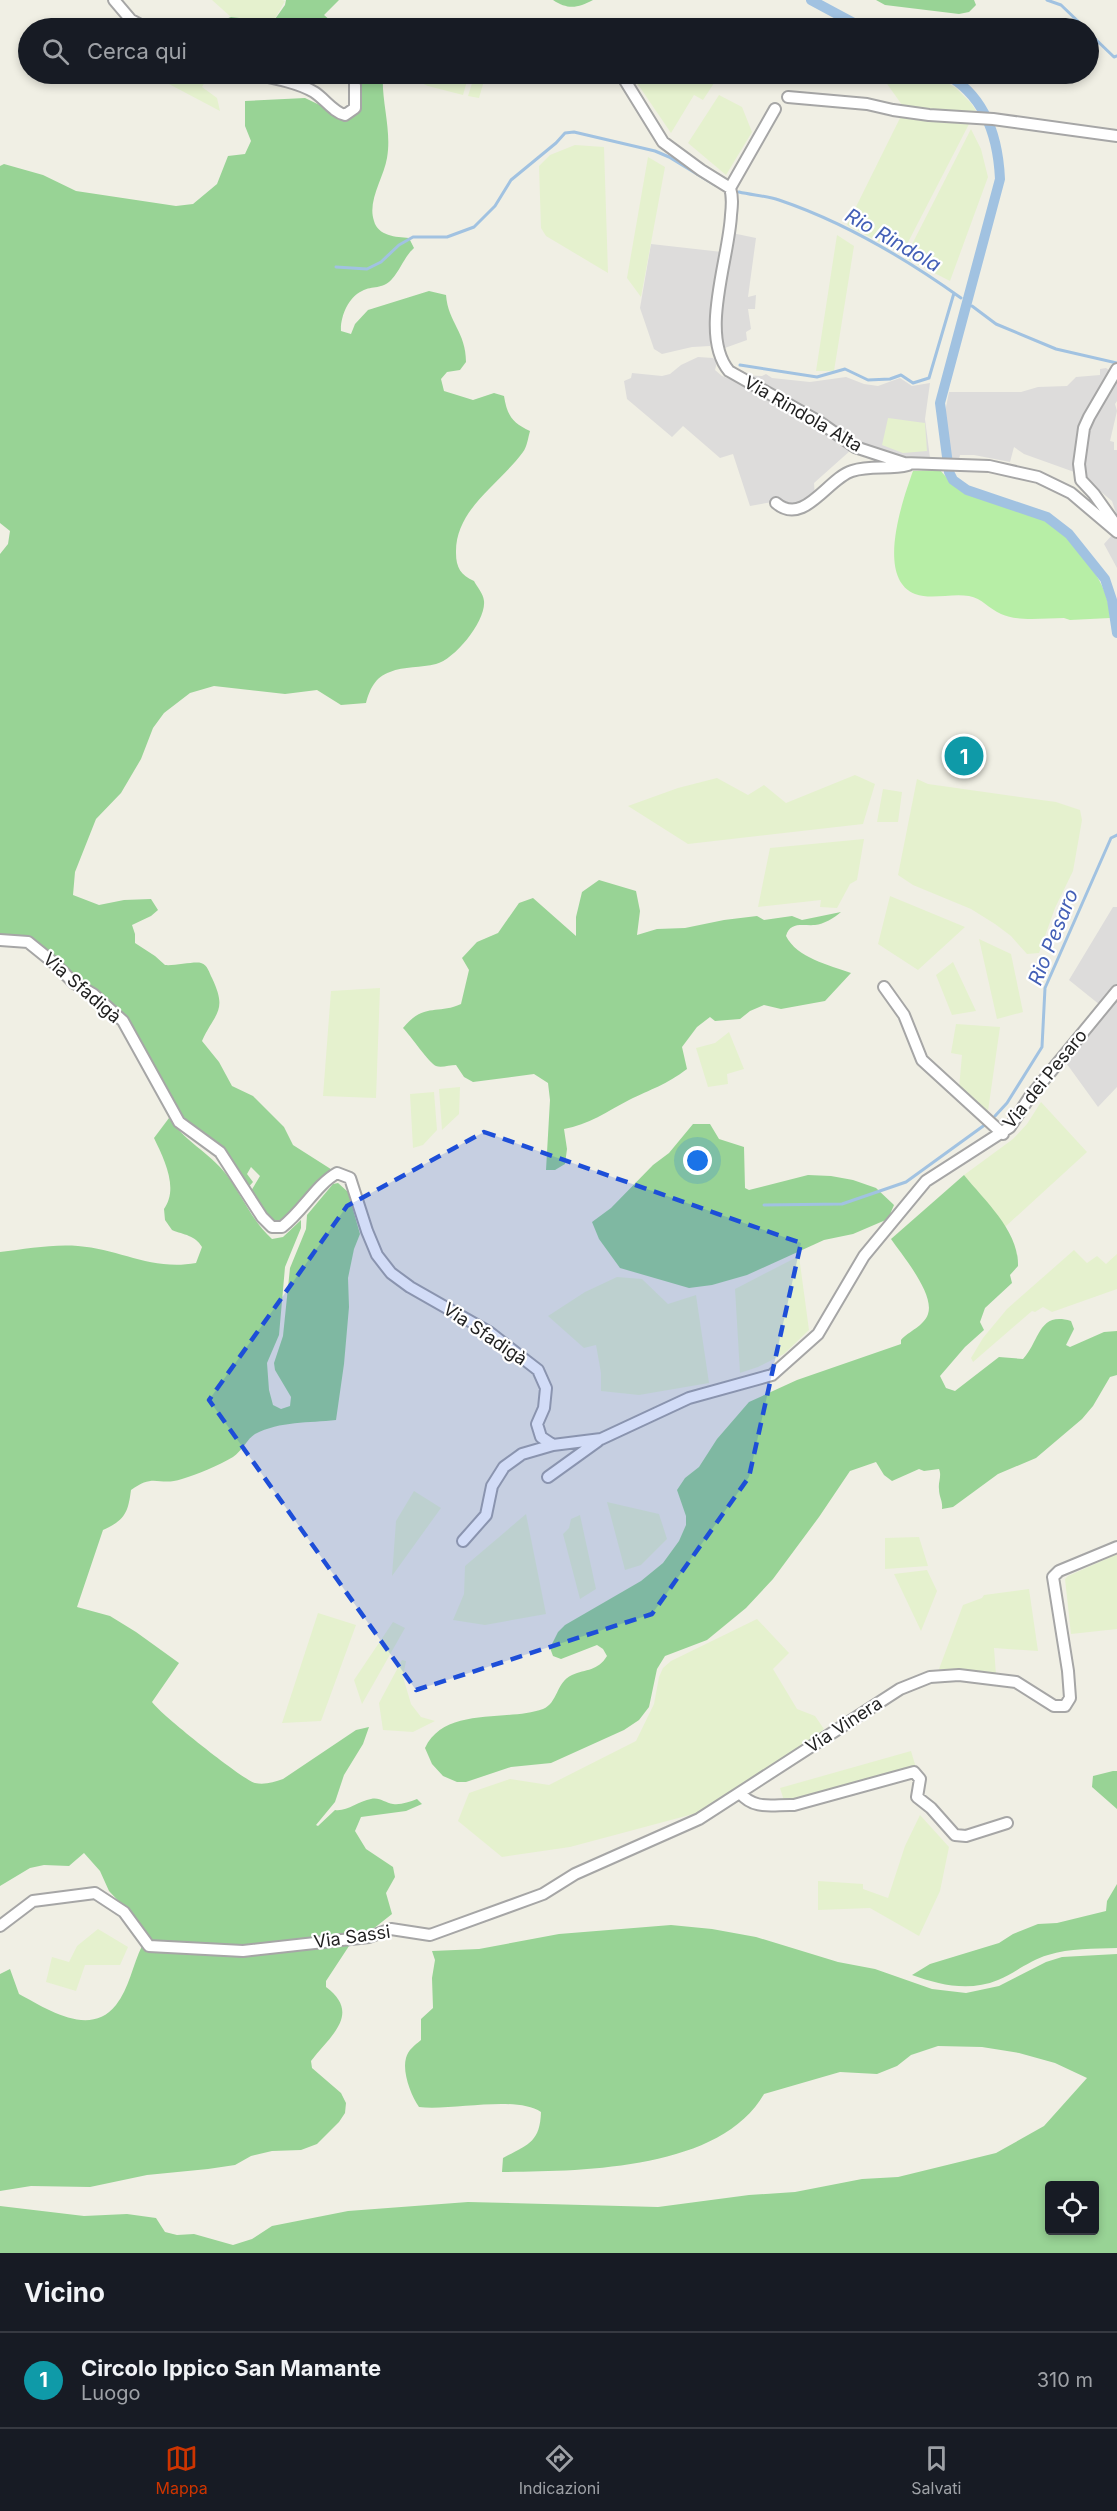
<!DOCTYPE html>
<html lang="it">
<head>
<meta charset="utf-8">
<style>
	:root { --surface:#171b24; --page:#20242c; --text:#f1f3f6; --muted:#9ea1a6; --line:#363941; --accent:#cd3400 }
	body { margin:0; font-family:Inter,sans-serif; background:var(--page); color:var(--text) }
	.controls { position:absolute; right:18px; bottom:18px; display:grid; overflow:hidden; border-radius:6px; box-shadow:0 3px 9px #0003 }
	.controls button { width:54px; height:54px; display:grid; place-items:center; padding:0; border:0; border-bottom:2px solid var(--line); background:var(--surface); color:var(--text); font:30px sans-serif }
	.you { position:absolute; left:698px; top:1161px; width:21px; height:21px; margin:-15px; border:4px solid #fff; border-radius:50%; background:#1a73e8; box-shadow:0 0 0 9px #1a73e833 }
	.badge { display:grid; place-items:center; width:39px; height:39px; border-radius:50%; background:var(--accent); color:#fff; font-size:20px; font-weight:700 }
	.pin { position:absolute; translate:-50% -50%; border:3px solid #fff; box-shadow:0 2px 6px #0006 }
	.list { margin:0; padding:0; list-style:none }
	h2 { display:flex; justify-content:space-between; align-items:center; height:78px; margin:0; padding:0 24px; font-size:26px }
	h2 small { font-size:20px; font-weight:400; color:var(--muted) }
	.list li { display:grid; grid-template-columns:39px 1fr auto; gap:18px; align-items:center; box-sizing:border-box; height:96px; padding:0 24px; border-top:2px solid var(--line) }
	.list b { display:block; font-size:22px; white-space:nowrap }
	.list p { margin:0; font-size:20px; white-space:nowrap; color:var(--muted) }
	.list em { font-size:20px; font-style:normal; color:var(--muted) }
	.icon { flex:none; width:33px; height:33px; fill:none; stroke:currentColor; stroke-width:2; stroke-linecap:round; stroke-linejoin:round }
	.map { position:relative; flex:none; width:1117px; height:2253px; overflow:hidden }
	.search { position:absolute; background:var(--surface); box-shadow:0 3px 9px #0003; left:18px; right:18px; top:18px; height:66px; display:flex; align-items:center; gap:15px; box-sizing:border-box; padding:0 21px; border-radius:33px; color:var(--muted); font-size:22px }
	.sheet { height:174px; background:var(--surface) }
	nav { display:flex; justify-content:space-around; align-items:center; box-sizing:border-box; height:84px; border-top:2px solid var(--line); background:var(--surface); font-size:16px; color:var(--muted) }
	nav a { display:grid; justify-items:center; gap:3px }
	nav .on { color:var(--accent) }
	.map>svg:first-child { display:block }
	.residential { fill:#dddcdb }
	.farmland { fill:#e5f1ce }
	.grass { fill:#b7eea6 }
	.forest { fill:#98d395; fill-rule:evenodd }
	.lines { fill:none; stroke-linecap:round; stroke-linejoin:round }
	.stream { stroke:#a1c2e1; stroke-width:3 }
	.canal { stroke:#a1c2e1; stroke-width:10 }
	.minor-casing { stroke:#a6a6a6; stroke-width:14 }
	.minor { stroke:#fff; stroke-width:10 }
	.marked { fill:#1d4ed8; fill-opacity:0.2; stroke:#1d4ed8; stroke-width:4.5; stroke-dasharray:12 8; stroke-linejoin:round }
	.labels { text-anchor:middle; stroke-width:4.5; stroke-linejoin:round; paint-order:stroke }
	.street-label { font-size:18px; fill:#1f1f1f; stroke:#fff }
	.water-label { font-size:20px; font-style:italic; fill:#435fb6; stroke:#fff }
</style>
</head>
<body>
<div class="map">
<svg width="1117" height="2253" viewBox="0 0 1117 2253">
	<rect width="100%" height="100%" fill="#f0efe4"/>
	<path class="residential" d="M732,233l24,5 -8,59 8,-2 -1,14h-7l3,20 -5,3 1,8 -25,9 -4,-35z
		M651,244l71,8 -12,94 -18,1 -30,7 -8,-5 -14,-41z
		M698,357l15,1 4,4 -2,8 7,6 16,6 68,37 27,19 7,8 3,-1 8,5 -37,33 1,14 -25,10 -12,-6 -28,5 -17,-52 -13,4 -37,-32 -11,11 -45,-38 -3,-18 7,-3 1,-5 30,3 8,-2 11,-9z
		M1106,368l7,5 -22,34 -14,66 -53,-19 -10,-7 -4,15 -36,-7h-14l-1,4h-9l-5,-47 4,-20h72l17,-5 29,-1 9,-9 24,-2v-6z
		M766,374l6,4 38,4 36,-5 18,7 14,2 22,-8 12,8 18,-3 -5,36 5,39 -30,-2 -40,-12 -119,-69 21,1z
		M1117,377v24l-2,3 2,7 -7,30 4,1v8h3v66l-5,-15 -29,-24 2,-44z
		M1113,534l4,3v31l-13,-24z
		M1113,907h4v180l-19,20 -34,-47 41,-51 -36,-29z"/>
	<path class="farmland" d="M212,0h70l3,1 -12,21 -42,-5z
		M150,74h43l13,6 -4,7 15,11 3,13z
		M411,74h58l-6,21 -35,-9 -18,-8z
		M475,74h11l-7,24 -11,-2z
		M643,74h77l-17,26 -9,-5 -23,38 -34,-50z
		M880,74h53l23,14 15,15 11,17 -75,-8z
		M719,95l23,12 10,25 -26,43 -38,-32z
		M901,116l68,8 -67,130 -55,-29z
		M971,129l10,20 7,28 -38,104 -45,-23z
		M575,145l29,2 4,126 -62,-37 -5,-8 -2,-62 11,-11z
		M648,157l17,10 -24,130 -14,-19z
		M837,235l17,11 -20,125h-18z
		M888,418l37,5 2,28 -24,2 -21,-8z
		M855,775l20,9 -12,40 -175,20 -60,-38 50,-18 39,-10 31,17 16,-10 22,18z
		M917,779l11,5 128,18 24,8 2,10 -9,51 -18,37 -16,45 -12,1 -16,-18 -16,-12 -24,-15 -58,-24 -15,-10z
		M883,789l19,3 -4,30h-21z
		M864,839l-7,41 -7,4 -13,24 -17,-1 1,-7 -63,7 12,-59z
		M890,896l75,31 -47,43 -40,-26z
		M979,939l32,15 12,58 -26,7z
		M953,962l23,49 -24,4 -16,-40z
		M380,988l-4,110 -53,-2 8,-105z
		M956,1024l44,3 -12,84 -29,-23 3,-33 -11,-2z
		M729,1032l15,37 -17,5 1,10 -20,3 -12,-39 19,-5z
		M460,1087l-1,27 -17,16 -3,-41z
		M434,1092l3,38 -14,15 -10,3 -3,-54z
		M1041,1102l46,50 -82,75 -41,-52 49,-36 14,-15z
		M1074,1250l13,13 10,-7 9,8 11,-10v35l-65,23 -9,-5 -8,5 -3,-1 -59,51 -2,-4 12,-20 24,-29z
		M799,1256l10,74 -25,24 -26,13 -18,6 -5,-84z
		M617,1277l25,2 26,25 28,-9 13,88 -70,12 -38,-4v-18l-5,-28 -12,3 -36,-32 37,-24z
		M414,1491l27,17 -49,68 4,-55z
		M607,1502l52,12 8,25 -26,26 -16,5z
		M526,1514l20,100 -61,11 -32,-5 11,-26 1,-28z
		M580,1515l16,74 -16,10 -17,-65 6,-6 2,-9z
		M919,1537l9,29 -43,3v-31z
		M1117,1554v75l-46,5 -6,-55 3,-3z
		M927,1570l10,21 -16,40 -27,-57z
		M1029,1589l9,62 -44,-3 2,27 -57,-6 24,-64 19,-7 2,-3z
		M318,1613l38,12 -35,96 -39,2z
		M757,1619l32,34 -16,16 24,40 18,7 9,13 -43,36 -41,28 -43,20 -127,34 -68,10 -44,-36 11,-28 41,-14 39,6 87,-44 18,-37 5,-27 4,-9 8,-7z
		M393,1622l12,6 -43,76 -8,-24z
		M402,1660l4,1 -3,16 8,27 10,13 14,4 -22,11 -30,-2 -4,-27z
		M911,1751l6,20 -131,36 -6,-19z
		M920,1815l29,32 -9,44 -21,45 -49,-28 -52,2v-29l45,3v5l25,9 17,-52z
		M98,1929l30,18 -8,18h-35l-9,26 -30,-9 6,-25 17,5 8,-16z"/>
	<path class="grass" d="M940,470c31,39 75,31 114,56 12,8 22,22 31,34 14,17 24,34 25,58l-40,2 -6,-2c-20,0 -45,4 -63,-4 -12,-5 -19,-16 -32,-18 -18,-3 -37,4 -54,-2 -40,-16 -12,-95 -2,-123z"/>
	<path class="forest" d="M286,0h53l-15,15 7,6 5,-3v10h-156l2,-3 22,2 27,-10 42,5 12,-17z
		M553,0h40c-15,8 -25,10 -40,0z
		M876,0h98l2,5 -7,7 -10,2 -74,-9z
		M361,74h22c-2,27 9,56 4,84 -3,19 -20,43 -13,63 4,15 22,16 35,17l5,10c-10,9 -13,21 -22,31 -10,11 -19,6 -30,12 -14,6 -22,27 -21,40l10,3 4,-10 13,-14 61,-19 17,4c2,27 20,37 20,67l-6,8 -13,2 -6,7 3,12 29,9 21,-7 10,3c3,19 8,27 26,35 -2,7 -3,16 -7,21 -24,33 -68,57 -67,101 0,15 5,22 18,28 3,6 9,12 10,20 2,20 -29,58 -48,63 -15,4 -32,2 -46,8 -15,5 -20,17 -24,31l-25,2 -24,-15 -32,4 -71,-8 -24,7 -26,20 -11,15 -12,31 -20,34 -25,26 -21,53 -2,23 26,10 25,-5 27,-1 7,11 -7,6 -19,9 3,9v9l20,13 10,9c10,1 30,-4 36,-2 7,2 8,10 11,15 16,34 3,34 -10,63l17,21 13,24 21,10 31,31 9,18 44,28 -43,45 -22,9 -24,-31 12,-20 -9,-9 -4,7 6,8 -8,9 -22,-31 -30,-25 -65,-106 -87,-79 -41,-9v-387l8,-10 2,-13 -10,-8v-357l4,-2 39,11 33,16 100,15 17,-2 24,-20 11,-28 17,-2 6,-13 -6,-15v-25l60,-3 44,21z
		M599,880l37,11 4,20 -3,24 20,-6 28,-1 39,-8 33,-4 7,4 28,-4 10,4 39,-8c-7,6 -17,12 -26,13 -12,1 -25,-4 -29,11 11,22 43,29 65,37l-26,28 -44,8 -17,-4 -14,6 -10,8 -25,2 -5,-4 -13,10 -15,20 5,22c-21,16 -36,20 -58,31 -21,11 -41,25 -65,29l3,20 -2,15 -10,6h-9l4,-70 -2,-17 -14,-9 -61,8 -9,-5 -8,-12c-6,0 -15,3 -20,1 -6,-2 -26,-31 -33,-38 21,-26 34,-13 58,-24l8,-34 -7,-12 15,-16 21,-9 21,-30 14,-5 43,38v-19l6,-25z
		M169,1118c15,23 40,34 57,56 16,21 26,47 46,65l11,-2 18,-17v8l-16,39 -6,68 -12,28 2,27 4,15 8,4 9,-3 1,-9 -16,-27 -1,-7 9,-27 7,-68 16,-39 1,-14 26,-31 5,-1 10,9 12,42 -6,15 -6,29 1,29 -5,57 -8,56c-27,3 -56,1 -81,14 -8,5 -13,17 -22,23 -15,9 -35,17 -51,22 -24,8 -27,-7 -51,11 -3,23 -6,30 -28,40l-26,77 33,9 26,16 43,31 -27,39c7,11 91,78 103,81 10,2 19,-1 28,-4l73,-49 13,-3 -6,17 -19,31 -9,27 -19,23 2,1 17,-16c11,2 24,-9 36,-11 9,-2 14,4 22,5 8,1 16,-2 24,-5l5,5 -16,7 -45,6 -6,14 11,18 27,18 2,10 -9,16 6,21 -19,15 -6,9 -51,3 -23,-2 -42,8 -101,-5 -8,-16 -33,-35 -9,-20 -16,-18 -15,13 -25,-1 -14,3 -30,18v-634c26,-3 52,-8 78,-6 42,3 73,25 118,17l6,-16c-7,-12 -18,-12 -30,-17l-7,-10 -1,-11c15,-21 0,-50 -10,-71z
		M693,1124h17l9,15 25,8 1,41 4,2 59,-15 23,1 22,4 23,8 18,17 -6,14 -35,15 -29,6 -77,35 -35,10 -23,3 -69,-20 -21,-29 -7,-17 19,-14 42,-43 16,-12z
		M964,1175c21,26 55,56 54,91l-8,9 2,8 -27,25 -5,14 4,8 -19,17 -25,29 6,12 9,3 44,-34 24,2c17,-18 15,-48 48,-38l3,8 -8,16 4,2 34,-15 13,-1v44l-7,2 -17,29 -11,13 -46,39 -38,16 -45,33 -11,2c1,-8 -3,-12 -3,-20 -1,-7 3,-13 0,-20l-15,2 -5,-2 -27,12 -8,-6 -8,-13 -26,9 -31,46 -46,62 -27,29 -39,32 -42,16 -8,13 -8,38 -10,13 -15,10 -73,33 -40,4 -45,15h-9l-14,-6 -11,-12 -7,-16c20,-42 82,-26 118,-39 15,-6 13,-27 29,-34 14,-6 26,-4 35,-19l-4,-7 -6,-4 -36,14 -8,-3 -3,-8 8,-16 7,-7 76,-44 22,-18 16,-22 7,-16v-9l-9,-26 8,-12 14,-11 18,-28 32,-37 48,-22 104,-36v-4c8,-9 23,-14 27,-26 7,-20 -26,-59 -37,-75z
		M1113,1771h4v38l-25,-22 1,-11z
		M1117,1884v64c-23,1 -47,0 -69,7 -18,5 -33,18 -50,25 -29,12 -58,5 -86,-5l18,-11 69,-21 14,-9 25,-10 19,-1 49,-12 1,-10z
		M671,1925l41,4 44,8 82,25 37,7 57,20 34,4 33,-7 47,-24 16,-5 55,-3v299h-1117v-47l84,10 43,-2 29,4 9,14 12,3 17,-1 39,11 19,-6 20,-13 76,-15 120,-9 190,5 91,-12 46,-3 67,-13 36,-2 98,-24 48,-27 43,-48 -32,-15 -36,-10 -37,-6 -44,-1 -27,9 -14,11 -20,8 -37,-2 -76,22c-44,77 -185,77 -262,78l1,-14c24,-13 37,-15 38,-46 -26,-17 -89,-1 -122,-5 -8,-11 -17,-35 -13,-49 2,-8 9,-13 15,-18v-21l12,-11 -1,-30 3,-18 -3,-9 47,-2 80,-15zM1050,2186h44v44h-44z
		M142,1946h207l-23,35v6c36,27 4,49 -15,74l1,7 29,25 5,10 -1,10 -6,9 -22,22 -16,6 -29,1 -21,5 -16,9 -27,4 -61,6 -57,12 -59,-1 -31,5v-217l10,-5 9,25c28,15 71,44 97,11 13,-16 17,-41 26,-59z"/>
	<g class="lines">
		<path class="stream" d="M1047,0l14,5 24,23
			M1088,32l26,25 3,-1
			M739,192c13,3 28,4 40,8 65,22 126,58 182,98
			M336,267l31,2 14,-7 18,-17 14,-8h34l27,-10 21,-21 16,-26 45,-37 9,-10 9,-1 81,19 14,6 46,28
			M972,306l24,18 60,25 61,14
			M740,365l77,12 28,-8 23,11 22,-1 11,-4 12,8 16,-5 25,-85
			M995,1116l12,-13 35,-56 3,-59 66,-150 6,-3
			M764,1205l78,-1 64,-22 80,-58"/>
		<path class="canal" d="M811,0l52,28
			M945,74c40,21 53,63 55,105l-60,224 9,69 4,8 14,10 80,27 22,17 36,45 7,21 5,33"/>
		<defs>
			<path id="minor" d="M114,0l17,20 15,8
				M413,28h18
				M253,74c20,4 44,8 61,18 11,7 19,20 31,23l10,-7v-25l4,-9
				M621,74l42,68 38,28 29,18
				M788,97l79,7 26,6 36,5 64,4 124,17
				M730,188c3,9 2,18 1,27 -2,44 -32,120 -2,156l89,50 37,26 49,16 85,3 49,11 33,16 46,39
				M730,188l45,-79
				M776,503c28,24 52,-25 76,-32 19,-6 38,-1 56,-6
				M1116,525l-22,-31 -13,-14 -2,-16 5,-36 5,-11 28,-48
				M0,940l28,2 26,21 20,20 19,11 30,27 56,101 41,30 42,65 10,10h10c21,-16 34,-42 55,-54l13,5 17,53 10,24 14,18 19,14 79,45 49,38 8,18 -2,20 -7,16 4,13 12,8 48,-6 88,-41 83,-23 46,-41 46,-78 62,-75 84,-54 19,-29 88,-107
				M884,987l20,28 18,45 81,74
				M548,1477l50,-36
				M463,1541l23,-26 6,-29 12,-19 18,-13 31,-9
				M740,1793c15,18 34,11 54,12l120,-33 6,7 -3,18 14,11 24,27 11,1 41,-13
				M0,1926l33,-25 62,-8 29,19 25,34 94,5 126,-14 22,-8 39,6 113,-41 32,-20 124,-55 201,-130 30,-12 29,-2 57,7 38,24h11l5,-8 -2,-27 -15,-94 6,-6 58,-24"/>
		</defs>
		<use href="#minor" class="minor-casing"/>
		<use href="#minor" class="minor"/>
	</g>
	<path class="marked" d="M484,1132l317,111 -52,234 -97,137 -236,76 -207,-290 138,-194z"/>
	<g class="labels">
		<g class="street-label">
			<text transform="translate(803 414) rotate(30)" y="6">Via Rindola Alta</text>
			<text transform="translate(82 988) rotate(41)" y="6">Via Sfadigà</text>
			<text transform="translate(1045 1079) rotate(-51)" y="6">Via dei Pesaro</text>
			<text transform="translate(485 1334) rotate(34)" y="6">Via Sfadigà</text>
			<text transform="translate(844 1725) rotate(-33)" y="6">Via Vinera</text>
			<text transform="translate(352 1937) rotate(-8)" y="6">Via Sassi</text>
		</g>
		<g class="water-label">
			<text transform="translate(893 240) rotate(30)" y="7">Rio Rindola</text>
			<text transform="translate(1053 937) rotate(-68)" y="7">Rio Pesaro</text>
		</g>
	</g>
</svg>
<div class="controls">
<button><svg class="icon" aria-label="locate" viewBox="0 0 24 24"><circle cx="12" cy="12" r="6"/><path d="M12 2v4M12 18v4M2 12h4M18 12h4"/></svg></button>
</div>
<div class="you"></div>
<div class="pin badge" style="left:964px;top:756px;background:#0f9aa8">1</div>
<div class="search"><svg class="icon" aria-label="search" viewBox="0 0 24 24"><circle cx="10" cy="10" r="6"/><path d="M15 15l6 6"/></svg>Cerca qui</div>
</div>
<section class="sheet">
<h2>Vicino<small></small></h2>
<ul class="list">
<li><span class="badge" style="background:#0f9aa8">1</span><div><b>Circolo Ippico San Mamante</b><p>Luogo</p></div><em>310 m</em></li>
</ul>
</section>
<nav>
<a class="on"><svg class="icon" aria-label="map" viewBox="0 0 24 24"><path d="M3 6l6-2 6 2 6-2v14l-6 2-6-2-6 2zM9 4v14M15 6v14"/></svg>Mappa</a>
<a><svg class="icon" aria-label="directions" viewBox="0 0 24 24"><path d="M12 3l9 9-9 9-9-9zM9 14v-3h6M13 9l2 2-2 2"/></svg>Indicazioni</a>
<a><svg class="icon" aria-label="saved" viewBox="0 0 24 24"><path d="M7 4h10v16l-5-4-5 4z"/></svg>Salvati</a>
</nav>
</body>
</html>
